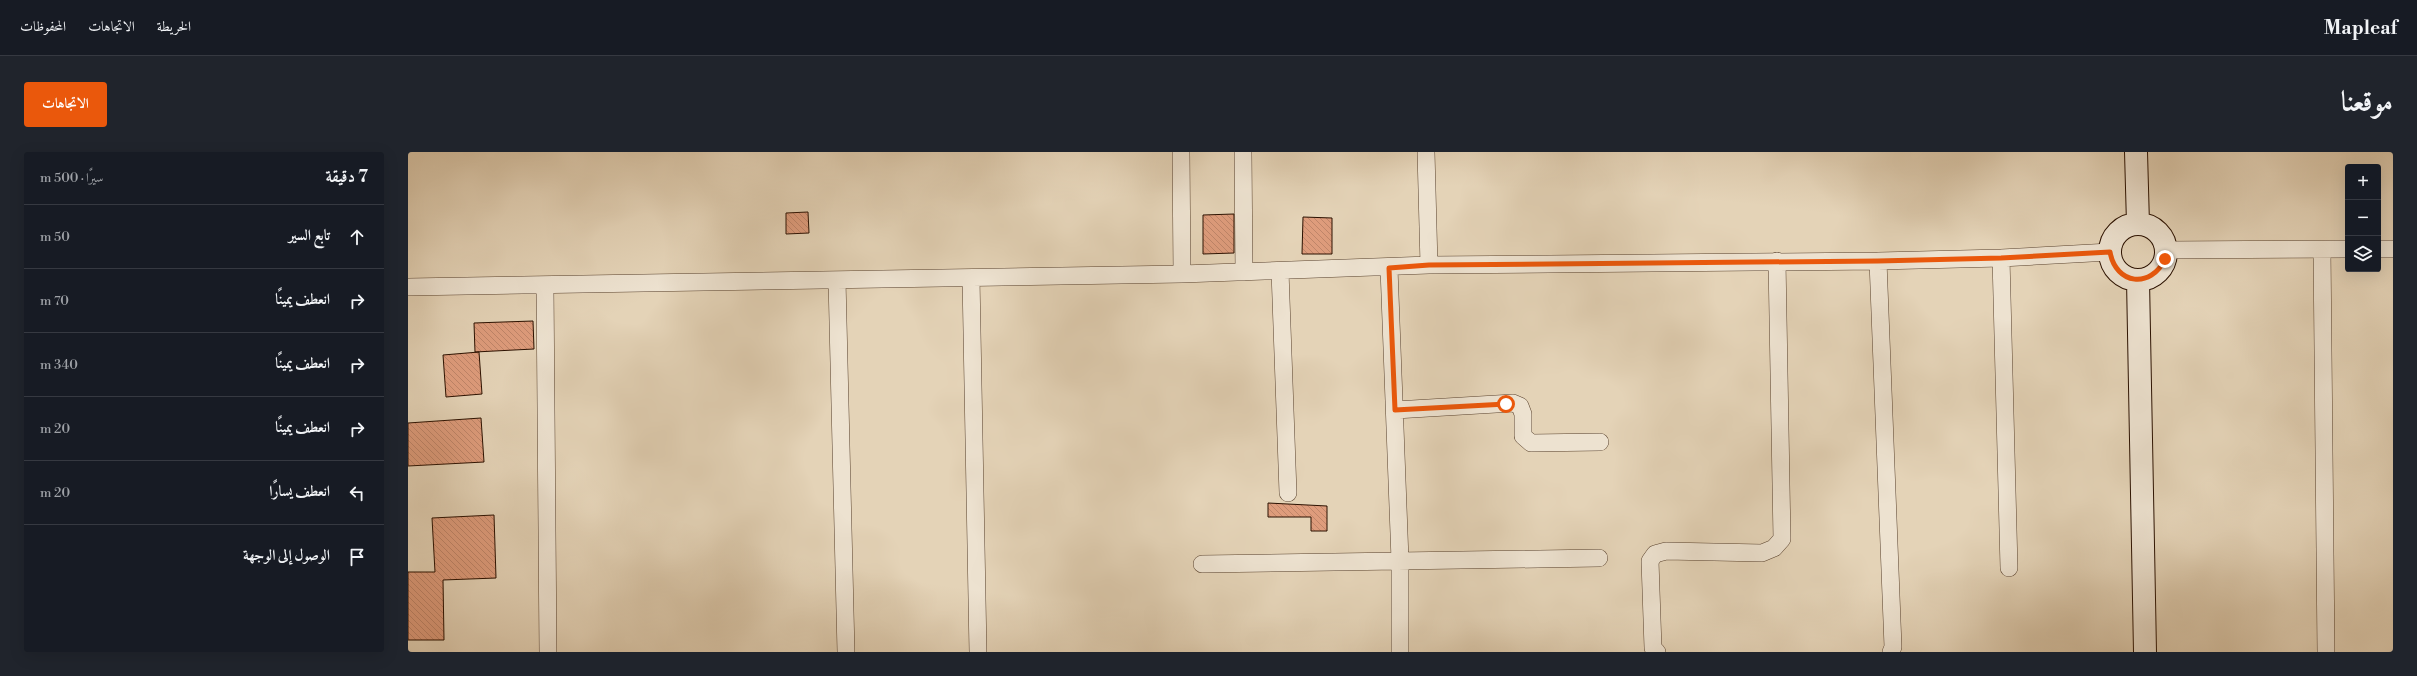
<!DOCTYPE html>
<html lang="ar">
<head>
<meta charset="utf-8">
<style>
	:root { --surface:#171b24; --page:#20242c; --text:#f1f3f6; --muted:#9ea1a6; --line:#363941; --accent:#ea580c }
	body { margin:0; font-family:"Libre Bodoni",Amiri,serif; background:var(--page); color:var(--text); direction:rtl }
	.controls { position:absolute; right:12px; top:12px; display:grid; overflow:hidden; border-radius:4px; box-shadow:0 4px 16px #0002 }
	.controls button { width:36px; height:36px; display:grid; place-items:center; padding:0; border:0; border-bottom:1px solid var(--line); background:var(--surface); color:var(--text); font:20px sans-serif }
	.stop { position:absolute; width:12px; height:12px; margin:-9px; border:3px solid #ea580c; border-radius:50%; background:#fff }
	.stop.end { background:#ea580c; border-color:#fff; box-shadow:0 1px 4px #0008 }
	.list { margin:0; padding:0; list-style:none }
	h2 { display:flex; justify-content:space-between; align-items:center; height:52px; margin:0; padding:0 16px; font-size:17px }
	h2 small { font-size:13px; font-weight:400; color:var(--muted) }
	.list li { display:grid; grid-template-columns:26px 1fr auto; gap:12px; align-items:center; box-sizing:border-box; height:64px; padding:0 16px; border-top:1px solid var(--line) }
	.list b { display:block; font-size:15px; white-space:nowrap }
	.list em { font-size:13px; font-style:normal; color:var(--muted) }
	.icon { flex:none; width:22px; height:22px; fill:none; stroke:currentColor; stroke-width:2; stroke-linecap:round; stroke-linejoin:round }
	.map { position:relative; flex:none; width:1985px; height:500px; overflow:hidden; direction:ltr; border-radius:4px }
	header { display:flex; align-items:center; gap:24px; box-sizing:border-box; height:56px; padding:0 20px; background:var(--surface); border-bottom:1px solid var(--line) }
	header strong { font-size:19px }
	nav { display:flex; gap:22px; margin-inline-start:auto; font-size:14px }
	.intro { display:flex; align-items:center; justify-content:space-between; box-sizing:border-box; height:96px; padding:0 24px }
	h1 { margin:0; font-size:28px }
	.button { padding:10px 18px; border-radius:4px; background:var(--accent); color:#fff; font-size:14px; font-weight:700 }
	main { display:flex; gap:24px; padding:0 24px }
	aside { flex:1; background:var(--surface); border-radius:4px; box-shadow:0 4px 16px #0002 }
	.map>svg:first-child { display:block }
	.building { fill:url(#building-back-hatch); stroke:#2b1100 }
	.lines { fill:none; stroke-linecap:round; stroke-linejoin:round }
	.street-casing { stroke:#59422e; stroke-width:18 }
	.secondary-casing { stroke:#2b1100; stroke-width:24 }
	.street { stroke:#ede2d0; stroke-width:17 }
	.secondary { stroke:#ede2d0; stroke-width:22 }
	.route { stroke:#ea580c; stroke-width:5 }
</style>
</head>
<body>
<header>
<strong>Mapleaf</strong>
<nav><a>الخريطة</a><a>الاتجاهات</a><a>المحفوظات</a></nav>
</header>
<div class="intro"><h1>موقعنا</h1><a class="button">الاتجاهات</a></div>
<main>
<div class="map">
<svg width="1985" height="500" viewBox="0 0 1985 500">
	<defs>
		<pattern id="building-back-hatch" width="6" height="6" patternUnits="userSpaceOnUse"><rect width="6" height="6" fill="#de9c7c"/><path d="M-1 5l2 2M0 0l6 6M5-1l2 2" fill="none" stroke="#bf8569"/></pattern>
	</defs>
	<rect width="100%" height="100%" fill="#e4d3b7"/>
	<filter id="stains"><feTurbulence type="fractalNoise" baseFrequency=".005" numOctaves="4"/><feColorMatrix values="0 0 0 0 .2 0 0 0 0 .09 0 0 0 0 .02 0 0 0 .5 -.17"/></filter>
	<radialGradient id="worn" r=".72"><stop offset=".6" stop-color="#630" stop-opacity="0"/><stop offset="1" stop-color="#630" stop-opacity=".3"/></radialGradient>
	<path class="building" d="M400,60l1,21 -23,1v-21z
		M826,62v39l-31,1v-39z
		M895,65l29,1v36h-30z
		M125,169l1,28 -59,3 -1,-29z
		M71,200l3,42 -36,3 -3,-42z
		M73,266l3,44 -76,4v-43z
		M860,351l59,3v25h-16v-14h-43z
		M86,363l2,63 -53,2 1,60h-36v-68h27l-3,-54z"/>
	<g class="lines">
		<defs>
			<path id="street" d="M773,0l1,122
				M835,0l1,120
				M1018,0l3,113
				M1970,97h15
				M1758,98l182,-1
				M1914,98l4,402
				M1593,106l8,310
				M1470,109l15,386 -2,5
				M981,116l11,292v92
				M872,119l8,222
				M563,126l7,374
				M429,128l9,372
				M137,134l3,366
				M0,135l774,-13 247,-9 449,-4 123,-3 109,-6
				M987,258l118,-7 7,3 3,8v22l8,7 69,-1
				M794,412l397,-6
				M1249,500l-4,-4 -3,-87 5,-7 11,-3 96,2 12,-5 8,-9 -5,-278"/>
			<path id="secondary" d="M1728,0l2,72
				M1702 100a28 28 0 1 1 56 0a28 28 0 1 1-56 0Z
				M1730,128l7,372"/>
		</defs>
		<use href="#street" class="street-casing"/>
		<use href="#secondary" class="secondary-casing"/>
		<use href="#street" class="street"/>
		<use href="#secondary" class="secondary"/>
	</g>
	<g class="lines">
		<path class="route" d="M1098,252l-111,6 -6,-142 40,-3 449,-4 123,-3 109,-6c6,33 41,37 55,7"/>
	</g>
	<rect width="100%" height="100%" filter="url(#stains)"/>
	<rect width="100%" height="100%" fill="url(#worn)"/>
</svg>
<div class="controls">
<button>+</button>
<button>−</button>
<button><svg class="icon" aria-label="layers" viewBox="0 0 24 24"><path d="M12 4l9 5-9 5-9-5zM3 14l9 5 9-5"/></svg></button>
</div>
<div class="stop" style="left:1098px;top:252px"></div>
<div class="stop end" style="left:1757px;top:107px"></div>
</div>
<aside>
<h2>7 دقيقة<small>سيرًا · 500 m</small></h2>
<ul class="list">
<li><svg class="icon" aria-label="ahead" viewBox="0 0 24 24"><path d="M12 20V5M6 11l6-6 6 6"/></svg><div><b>تابع السير</b></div><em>50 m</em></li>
<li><svg class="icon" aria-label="right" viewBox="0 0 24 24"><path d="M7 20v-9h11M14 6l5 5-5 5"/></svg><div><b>انعطف يمينًا</b></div><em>70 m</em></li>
<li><svg class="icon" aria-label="right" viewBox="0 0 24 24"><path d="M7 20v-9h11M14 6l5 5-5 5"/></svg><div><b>انعطف يمينًا</b></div><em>340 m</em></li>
<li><svg class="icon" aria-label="right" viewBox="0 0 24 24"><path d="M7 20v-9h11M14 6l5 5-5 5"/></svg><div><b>انعطف يمينًا</b></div><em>20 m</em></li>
<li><svg class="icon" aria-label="left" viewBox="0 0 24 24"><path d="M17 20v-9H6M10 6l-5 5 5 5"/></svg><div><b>انعطف يسارًا</b></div><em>20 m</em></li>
<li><svg class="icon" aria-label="arrive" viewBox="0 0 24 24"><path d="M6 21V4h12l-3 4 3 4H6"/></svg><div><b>الوصول إلى الوجهة</b></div></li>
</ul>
</aside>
</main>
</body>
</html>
